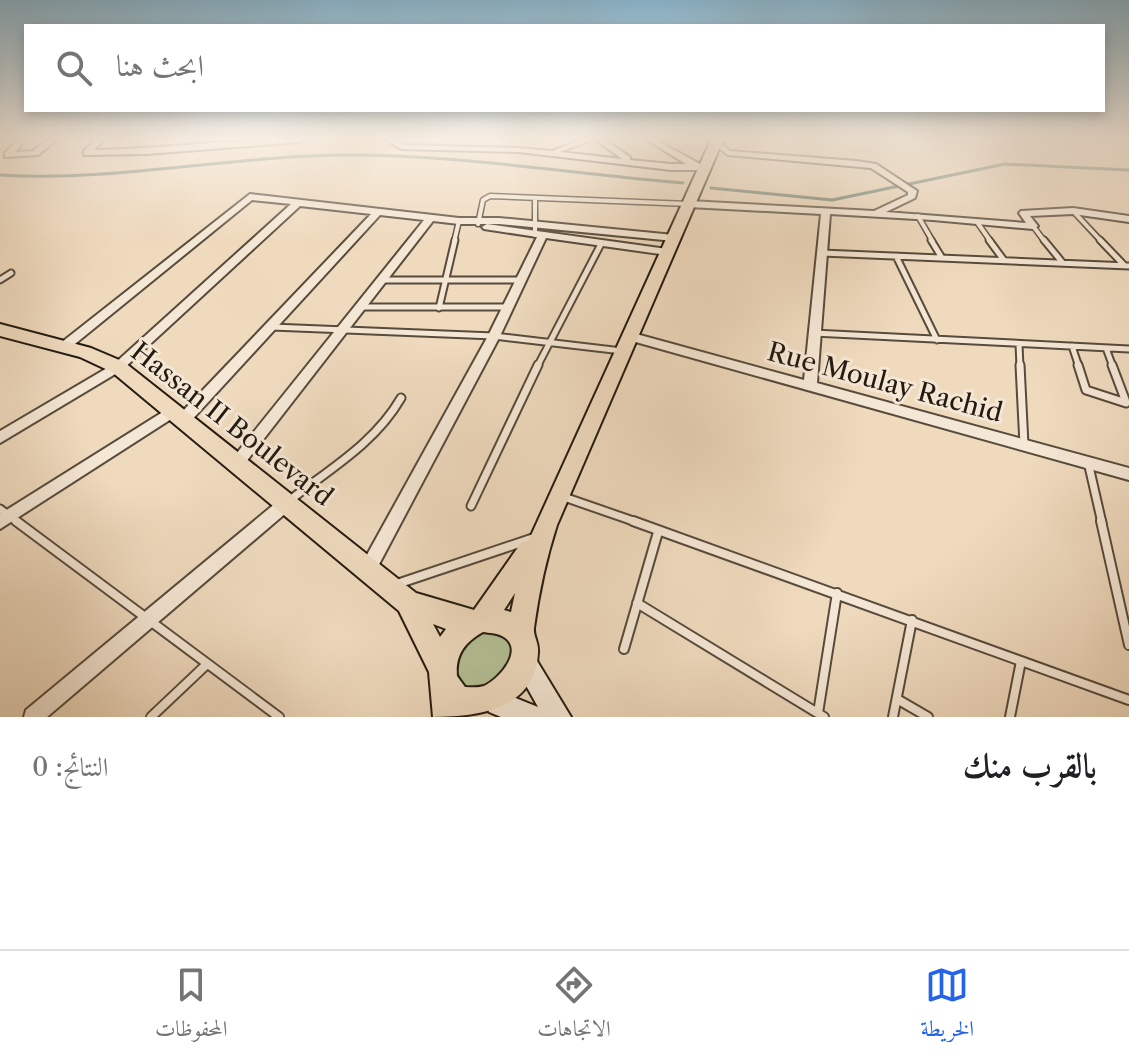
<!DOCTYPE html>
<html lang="ar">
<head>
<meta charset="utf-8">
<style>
	:root { --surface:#fff; --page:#f2f2f2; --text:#202124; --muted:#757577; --line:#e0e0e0; --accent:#2563eb }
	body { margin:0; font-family:"Libre Caslon Text",Amiri,serif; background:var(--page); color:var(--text); direction:rtl }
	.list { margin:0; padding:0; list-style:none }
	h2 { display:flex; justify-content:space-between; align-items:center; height:104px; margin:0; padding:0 32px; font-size:34px }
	h2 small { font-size:26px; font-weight:400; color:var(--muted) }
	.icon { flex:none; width:44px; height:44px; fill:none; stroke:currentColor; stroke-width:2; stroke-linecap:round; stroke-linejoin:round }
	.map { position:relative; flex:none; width:1129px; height:717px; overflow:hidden; direction:ltr }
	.search { position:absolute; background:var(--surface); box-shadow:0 4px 12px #0003; left:24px; right:24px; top:24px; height:88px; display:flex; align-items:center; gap:20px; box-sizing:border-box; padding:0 28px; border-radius:0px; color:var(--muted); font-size:30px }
	.sheet { height:232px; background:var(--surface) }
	nav { display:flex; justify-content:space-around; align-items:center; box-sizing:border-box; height:112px; border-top:2px solid var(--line); background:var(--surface); font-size:22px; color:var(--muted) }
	nav a { display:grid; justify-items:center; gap:4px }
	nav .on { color:var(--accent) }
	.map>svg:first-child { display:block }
	.green { fill:#b4c195; stroke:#6c6e52; stroke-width:2 }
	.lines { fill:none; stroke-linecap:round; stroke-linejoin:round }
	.stream { stroke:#6b7b6e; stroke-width:3 }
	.lane-far3-casing { stroke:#574b3c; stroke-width:7 }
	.lane-far2-casing { stroke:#574b3c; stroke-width:9 }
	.lane-far1-casing { stroke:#574b3c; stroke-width:11 }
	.lane-casing { stroke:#574b3c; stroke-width:12 }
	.street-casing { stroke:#574b3c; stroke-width:4 }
	.secondary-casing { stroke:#241b10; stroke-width:4 }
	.primary-casing { stroke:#241b10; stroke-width:4 }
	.lane-far3 { stroke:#f5e7d5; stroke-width:4 }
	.lane-far2 { stroke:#f5e7d5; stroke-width:5 }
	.lane-far1 { stroke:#f5e7d5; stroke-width:7 }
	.lane { stroke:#f5e7d5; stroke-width:8 }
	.street { fill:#f5e7d5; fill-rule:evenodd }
	.secondary { fill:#f5e7d5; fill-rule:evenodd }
	.primary { fill:#efdabe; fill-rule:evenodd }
	.labels { text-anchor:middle; stroke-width:6; stroke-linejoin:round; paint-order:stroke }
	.street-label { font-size:26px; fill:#241b10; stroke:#f5e7d5 }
</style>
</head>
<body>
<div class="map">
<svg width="1129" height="717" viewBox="0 0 1129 717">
	<rect width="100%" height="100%" fill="#efdabe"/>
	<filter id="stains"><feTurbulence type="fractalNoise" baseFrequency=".0025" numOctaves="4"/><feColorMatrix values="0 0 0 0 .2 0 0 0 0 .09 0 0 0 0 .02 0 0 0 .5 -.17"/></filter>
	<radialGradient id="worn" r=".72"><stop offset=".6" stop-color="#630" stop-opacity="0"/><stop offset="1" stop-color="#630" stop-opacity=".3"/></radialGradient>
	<path class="green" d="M484,631c35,4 31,21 24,49l-37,11c-14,-11 -22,-31 -9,-46 5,-6 16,-10 22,-14z"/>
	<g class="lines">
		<path class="stream" d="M0,175c116,7 229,-19 345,-20 113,-1 225,19 338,28
			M711,188l121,12 173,-36 124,6"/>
		<defs>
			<path id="lane-far3" d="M535,198v37
				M1073,211l29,31
				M918,216l15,26
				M977,222l14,20
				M478,224l5,-24 7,-4 199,8
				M1033,226l12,16
				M454,242l5,-21"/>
			<path id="lane-far2" d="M931,240l11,18
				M989,240l14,19
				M1044,240l18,22
				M1100,240l24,25
				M822,253l307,13
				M896,256l41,84
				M0,280l11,-7
				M382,280h140
				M360,307h147
				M439,308l16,-68
				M272,327l222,9 128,15
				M814,333l315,16
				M1019,344l1,23
				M1072,346l7,21
				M1106,348l7,19
				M537,367l64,-123"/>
			<path id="lane-far1" d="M1020,365l4,80
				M1078,365l8,25 40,13
				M1112,365l14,37
				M1088,462l14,61
				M564,497l75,26
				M290,500c40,-31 85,-57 111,-102
				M471,506l67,-141
				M0,509l19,14"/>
			<path id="lane" d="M16,521l263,196
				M633,521l496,179
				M1101,521l28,124
				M397,584l137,-46
				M637,603l187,114
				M624,649l34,-117
				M897,699l31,18
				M818,713l19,-120
				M151,717l55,-52
				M893,717l19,-97
				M1010,717l11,-56"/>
			<path id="street" d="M17,140h8l-10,12 18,-1 14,-11h9l-18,15 -33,2v-4z
				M95,140h8l-9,10c70,-1 140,-12 210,-10l-4,2 -154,12 -62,1v-4z
				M386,140h9l8,5 116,3 33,3 28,-11h11l-31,12 62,7 -26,-19h9l25,17v3l41,4h15l-39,-24h9l44,24 1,3 -4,3h-26l-152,-18 -118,-3z
				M708,140h9l13,11 126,10 20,3 41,27 -2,7 -29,14 140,11 -7,-10 2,-2 52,-3 56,8v6l-56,-8 -43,2 8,10 -5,3 -100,-9 -103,-6 -13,169 312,85v12l-504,-141 -2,-3 2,-3 4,-1 175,48 17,-166 -132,-7 -5,-3 5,-3 185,10 34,-16v-3l-37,-24 -143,-13z
				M250,194l209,24h40l175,17 5,3 -5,3 -175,-17h-40l-26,-3 -191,246 -5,2 -5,-2 -2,-4 2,-4 192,-239 -44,-5 -191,208h-10l-2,-4 2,-4 192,-201 -71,-8 -178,164 -122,73v-12l114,-67 177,-160 -39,-4 -182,148h-8l-2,-3 2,-3z
				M487,224l180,25 5,3 -5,3 -121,-17 -46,98 -125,236 -6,3 -6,-3 -2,-5 2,-5 125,-226 49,-99 -53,-8 -2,-2z
				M174,405l5,1 1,4 -1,4 -179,115v-15z
				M288,496l5,1 2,5 -2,5 -246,210h-23l2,-7 257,-213z"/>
			<path id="secondary" d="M526,652l8,4 37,61h-70l-12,-5 -3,-9 3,-9 9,-3 40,16 -24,-43 4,-8z"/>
			<path id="primary" d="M711,140h12l-166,385c-11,34 -18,67 -23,103 -1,8 5,15 4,24 -2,59 -64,65 -105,65l-4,-45 -30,-61 -287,-239 -32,-15 -80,-21v-12l91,24 33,14 292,231 58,17 47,-67 8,-3zM515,593l-4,19 -7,-2zM433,624l13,5 -6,8zM483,632c6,1 14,1 19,4 24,12 -2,43 -18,50 -6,2 -12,1 -19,1l-8,-11c-2,-21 8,-34 26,-44z"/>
		</defs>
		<use href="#lane-far3" class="lane-far3-casing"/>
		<use href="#lane-far2" class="lane-far2-casing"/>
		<use href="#lane-far1" class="lane-far1-casing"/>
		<use href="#lane" class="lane-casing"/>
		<use href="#street" class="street-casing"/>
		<use href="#secondary" class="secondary-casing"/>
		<use href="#primary" class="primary-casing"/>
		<use href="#lane-far3" class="lane-far3"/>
		<use href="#lane-far2" class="lane-far2"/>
		<use href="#lane-far1" class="lane-far1"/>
		<use href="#lane" class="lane"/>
		<use href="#street" class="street"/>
		<use href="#secondary" class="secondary"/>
		<use href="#primary" class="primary"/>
	</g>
	<linearGradient id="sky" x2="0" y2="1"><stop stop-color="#89b7d0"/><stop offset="0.58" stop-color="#f8eee2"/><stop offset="1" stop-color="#f8eee2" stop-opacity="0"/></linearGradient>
	<rect width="1129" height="240" fill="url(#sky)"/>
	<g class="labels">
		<g class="street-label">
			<text transform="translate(885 382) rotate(15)" y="9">Rue Moulay Rachid</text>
			<text transform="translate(232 424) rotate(38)" y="9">Hassan II Boulevard</text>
		</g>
	</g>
	<rect width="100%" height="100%" filter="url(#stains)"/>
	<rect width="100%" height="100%" fill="url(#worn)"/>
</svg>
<div class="search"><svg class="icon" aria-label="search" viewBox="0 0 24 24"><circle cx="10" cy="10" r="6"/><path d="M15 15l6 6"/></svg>ابحث هنا</div>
</div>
<section class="sheet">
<h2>بالقرب منك<small>النتائج: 0</small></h2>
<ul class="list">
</ul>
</section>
<nav>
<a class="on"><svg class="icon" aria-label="map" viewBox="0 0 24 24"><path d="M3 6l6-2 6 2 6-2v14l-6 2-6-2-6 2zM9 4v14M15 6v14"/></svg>الخريطة</a>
<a><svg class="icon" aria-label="directions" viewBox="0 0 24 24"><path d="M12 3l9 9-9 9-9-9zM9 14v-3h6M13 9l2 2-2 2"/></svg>الاتجاهات</a>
<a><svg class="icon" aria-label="saved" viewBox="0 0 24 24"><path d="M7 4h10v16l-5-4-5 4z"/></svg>المحفوظات</a>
</nav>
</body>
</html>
